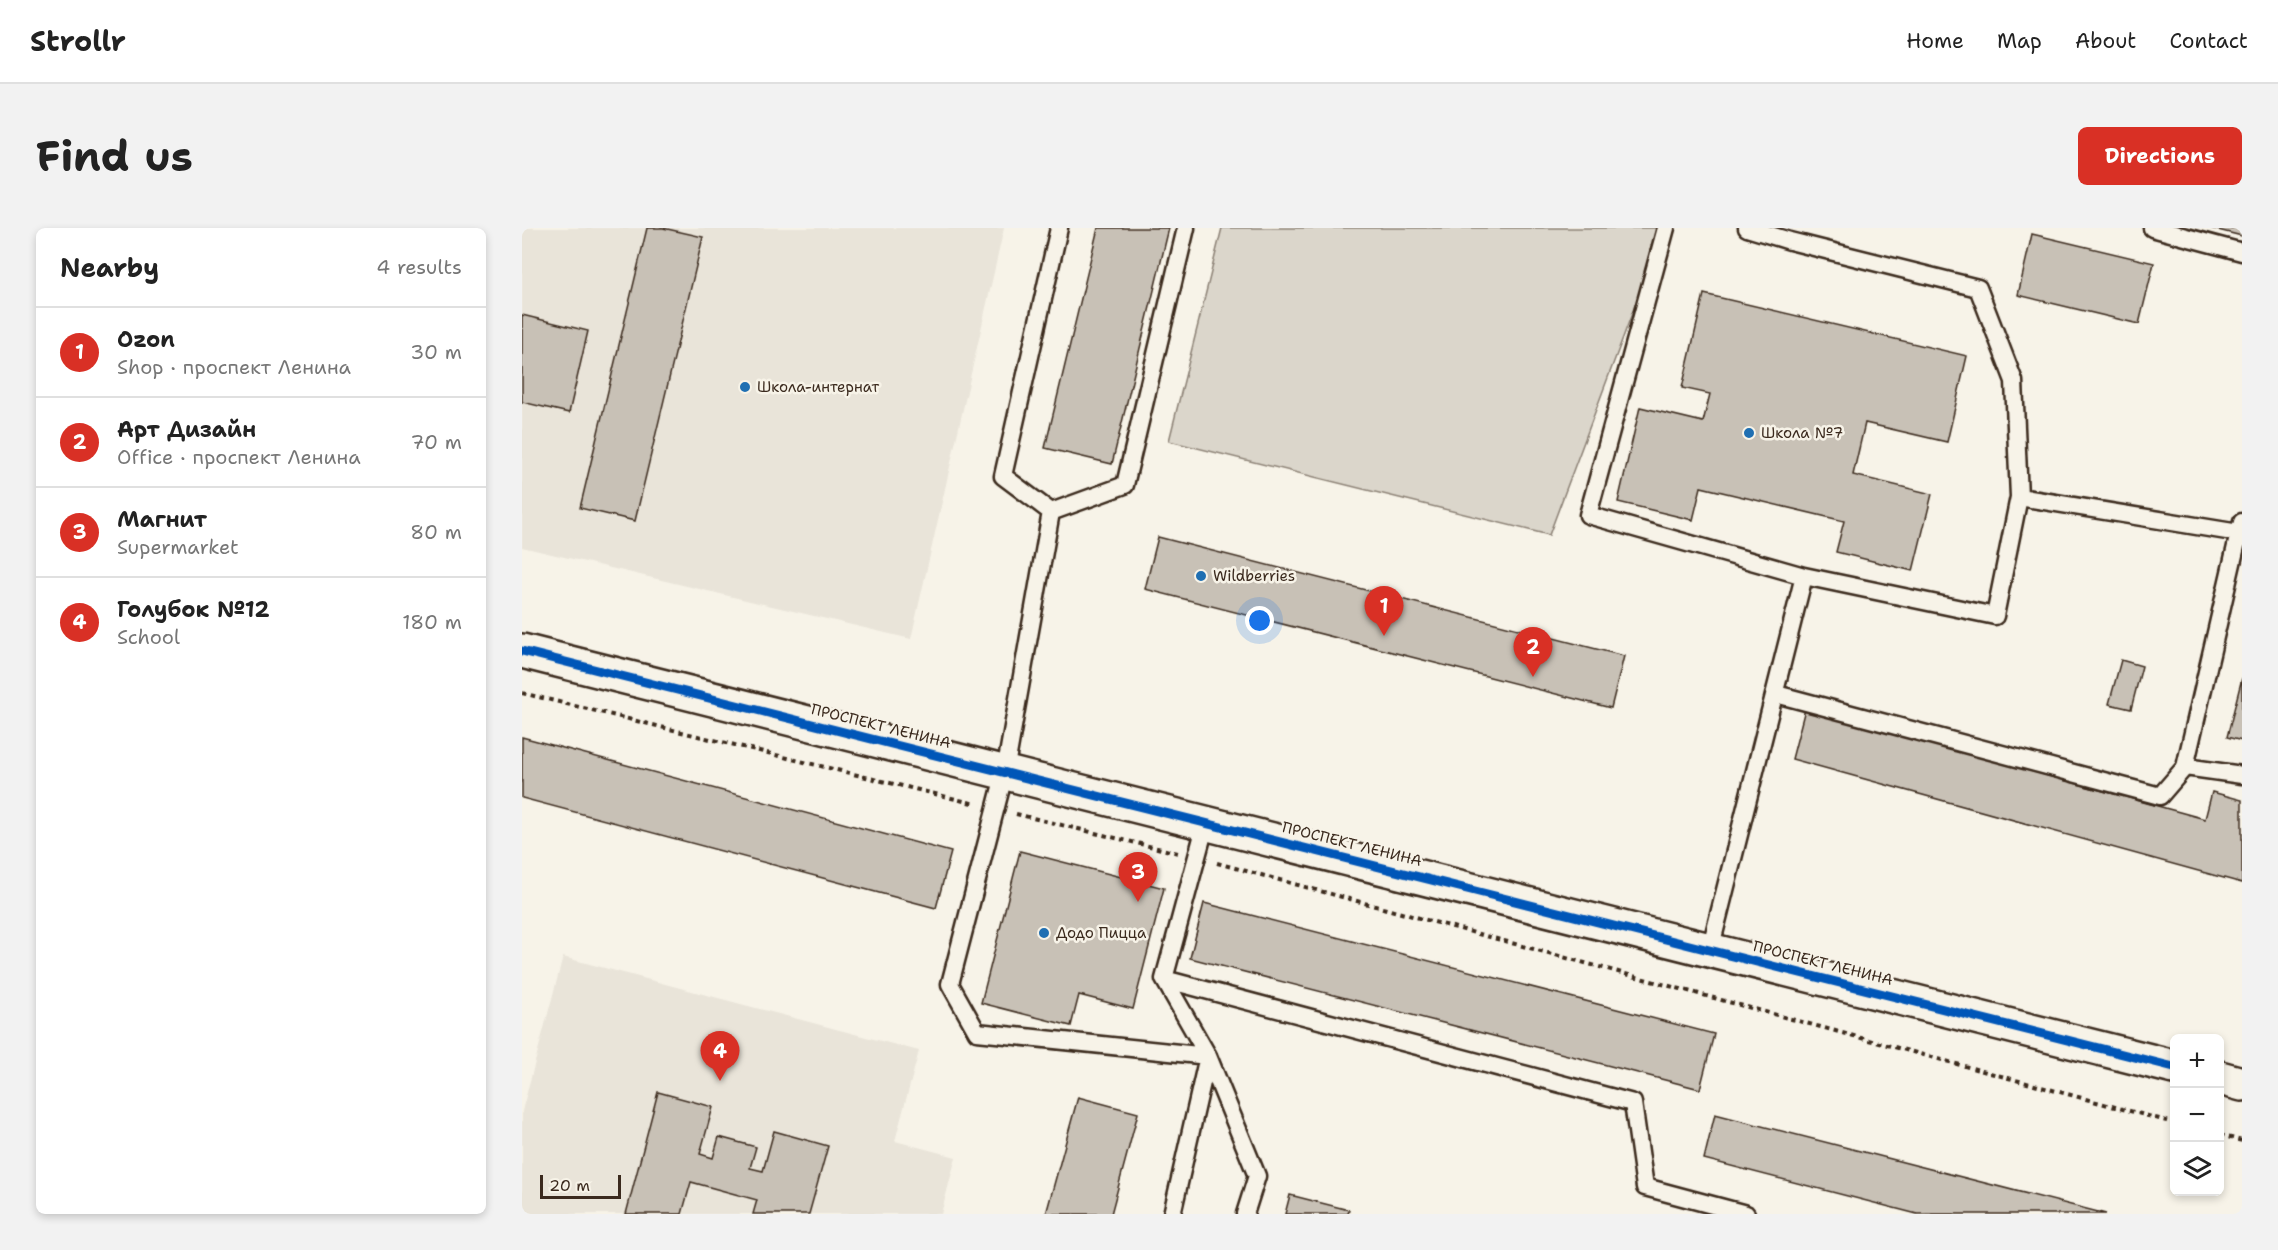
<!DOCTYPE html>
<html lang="en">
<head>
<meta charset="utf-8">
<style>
	:root { --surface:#fff; --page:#f2f2f2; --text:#222; --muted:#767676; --line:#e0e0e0; --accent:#d93025 }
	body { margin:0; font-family:"Shantell Sans",sans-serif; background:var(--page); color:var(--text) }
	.controls { position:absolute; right:18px; bottom:18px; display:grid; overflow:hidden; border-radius:9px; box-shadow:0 3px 9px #0003 }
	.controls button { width:54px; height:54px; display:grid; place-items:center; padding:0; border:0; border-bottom:2px solid var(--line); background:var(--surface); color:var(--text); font:30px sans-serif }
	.scale { position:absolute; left:18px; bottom:15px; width:81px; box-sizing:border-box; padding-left:6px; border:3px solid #3b2a1e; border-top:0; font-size:16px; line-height:21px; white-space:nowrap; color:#3b2a1e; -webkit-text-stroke:4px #f7f3e8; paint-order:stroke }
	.you { position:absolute; left:738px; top:393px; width:21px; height:21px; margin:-15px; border:4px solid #fff; border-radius:50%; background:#1a73e8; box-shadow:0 0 0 9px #1a73e833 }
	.badge { display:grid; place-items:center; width:39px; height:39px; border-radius:50%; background:var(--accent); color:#fff; font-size:20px; font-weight:700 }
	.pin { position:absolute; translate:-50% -50px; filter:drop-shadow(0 2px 3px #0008) }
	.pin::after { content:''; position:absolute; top:32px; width:21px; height:18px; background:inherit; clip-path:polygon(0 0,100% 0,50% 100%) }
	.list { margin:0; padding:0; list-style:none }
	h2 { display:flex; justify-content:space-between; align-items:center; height:78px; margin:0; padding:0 24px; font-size:26px }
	h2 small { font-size:20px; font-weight:400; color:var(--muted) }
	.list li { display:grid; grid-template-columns:39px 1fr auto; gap:18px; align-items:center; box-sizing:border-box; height:90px; padding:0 24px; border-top:2px solid var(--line) }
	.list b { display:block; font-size:22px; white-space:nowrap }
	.list p { margin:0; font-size:20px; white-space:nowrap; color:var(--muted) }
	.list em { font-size:20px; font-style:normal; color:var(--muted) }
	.icon { flex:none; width:33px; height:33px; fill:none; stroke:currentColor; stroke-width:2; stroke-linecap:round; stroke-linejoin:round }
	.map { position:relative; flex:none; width:1720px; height:986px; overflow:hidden; border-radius:9px }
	header { display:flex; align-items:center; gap:36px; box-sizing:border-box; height:84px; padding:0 30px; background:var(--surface); border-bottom:2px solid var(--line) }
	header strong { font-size:28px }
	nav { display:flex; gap:33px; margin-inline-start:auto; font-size:21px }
	.intro { display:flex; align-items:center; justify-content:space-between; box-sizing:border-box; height:144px; padding:0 36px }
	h1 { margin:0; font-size:42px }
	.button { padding:15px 27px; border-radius:9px; background:var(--accent); color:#fff; font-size:21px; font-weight:700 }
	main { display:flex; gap:36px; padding:0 36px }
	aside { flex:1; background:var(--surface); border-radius:9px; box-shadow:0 3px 9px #0003 }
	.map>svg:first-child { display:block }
	.built { fill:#e9e4d9 }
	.green { fill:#dbd6cb; stroke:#8b8074; stroke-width:1.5 }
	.building { fill:#c8c1b6; stroke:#3b2a1e; stroke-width:1.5 }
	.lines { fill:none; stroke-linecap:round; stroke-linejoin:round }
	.lane-casing { stroke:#3b2a1e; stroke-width:21 }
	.secondary-casing { stroke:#3b2a1e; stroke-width:38 }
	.path { stroke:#3b2a1e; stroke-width:4; stroke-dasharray:4.5 4.5; stroke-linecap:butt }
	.lane { stroke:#f7f3e8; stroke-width:16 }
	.secondary { stroke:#f7f3e8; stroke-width:33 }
	.cycleway-casing { stroke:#f7f3e8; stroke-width:13 }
	.cycleway { stroke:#0057b8; stroke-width:9 }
	.poi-dot { fill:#1f6fb2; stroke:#f7f3e8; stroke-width:2 }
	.labels { text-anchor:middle; stroke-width:5; stroke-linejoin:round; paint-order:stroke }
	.poi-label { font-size:15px; fill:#3b2a1e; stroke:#f7f3e8; text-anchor:start }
	.street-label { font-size:15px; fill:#3b2a1e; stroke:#f7f3e8 }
</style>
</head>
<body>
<header>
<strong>Strollr</strong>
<nav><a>Home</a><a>Map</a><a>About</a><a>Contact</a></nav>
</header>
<div class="intro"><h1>Find us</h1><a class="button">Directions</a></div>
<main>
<aside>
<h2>Nearby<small>4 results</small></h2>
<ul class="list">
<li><span class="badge">1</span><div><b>Ozon</b><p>Shop · проспект Ленина</p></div><em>30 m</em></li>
<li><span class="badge">2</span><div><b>Арт Дизайн</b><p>Office · проспект Ленина</p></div><em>70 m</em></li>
<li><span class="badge">3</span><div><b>Магнит</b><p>Supermarket</p></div><em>80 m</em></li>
<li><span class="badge">4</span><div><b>Голубок №12</b><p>School</p></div><em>180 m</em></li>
</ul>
</aside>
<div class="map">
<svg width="1720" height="986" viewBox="0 0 1720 986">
	<rect width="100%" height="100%" fill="#f7f3e8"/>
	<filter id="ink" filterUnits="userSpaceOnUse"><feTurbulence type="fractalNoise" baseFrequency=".0167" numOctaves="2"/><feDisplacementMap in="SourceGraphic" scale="12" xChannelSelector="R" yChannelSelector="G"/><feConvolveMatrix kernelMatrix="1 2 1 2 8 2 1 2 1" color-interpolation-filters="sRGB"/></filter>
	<g filter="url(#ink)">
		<path class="built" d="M0,0h482l-93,411 -389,-92z
			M41,729l356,94 -24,90 61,16 -15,57h-419v-103z"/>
		<path class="green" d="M700,0h442l-115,307 -380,-94z"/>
		<path class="building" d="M125,0h16l40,9 -68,284 -55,-13z
			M576,0h71l-57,236 -67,-16z
			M1688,0h32v8z
			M1510,6l122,29 -15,61 -121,-29z
			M1182,66l263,62 -20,86 -82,-19 -12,52 79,19 -19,77 -77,-19 8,-31 -143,-34 -8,33 -75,-18 22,-95 63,15 7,-28 -28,-6z
			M0,87l66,16 -19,82 -47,-11z
			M636,309l466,119 -13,52 -466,-119z
			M1599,432l21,6 -11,43 -22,-5z
			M1720,450v63l-15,-4z
			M1283,481l400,110 7,-27 30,8v83l-450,-124z
			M0,509l429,115 -15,56 -414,-110z
			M498,623l144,37 -31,121 -54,-14 -8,31 -90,-23z
			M682,675l510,131 -14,55 -510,-131z
			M136,864l55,15 -13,47 13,4 6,-21 37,10 -6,21 13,3 11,-40 54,15 -19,68h-56l4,-14 -66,-18 -9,32h-56z
			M556,869l60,16 -27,101h-65z
			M1193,886l391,100h-189l-213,-55z
			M768,967l59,15 -1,4h-63z"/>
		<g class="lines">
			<defs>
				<path id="lane" d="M1144,0l-78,287 216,61 191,40 24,-119 -5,-116 -36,-93 -188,-47 -43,-13
					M1630,0l90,24
					M1497,269l220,36 3,-11
					M529,284l-46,260 -55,212 27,48 231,24 -44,-77 42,-156
					M529,284l74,-27 61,-257
					M529,284l-48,-36 56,-248
					M1254,466l384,102 25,-29 54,-234
					M1663,539l57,8
					M1188,722l94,-374
					M642,751l469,124 12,84 101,27
					M686,828l49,120 -12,38
					M650,986l36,-158"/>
				<path id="secondary" d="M0,423l1652,416
					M1698,850l22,6"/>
			</defs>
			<use href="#lane" class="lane-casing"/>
			<use href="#secondary" class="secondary-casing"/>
			<path class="path" d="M0,465l454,111
				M494,586l162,39
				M695,635l957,260
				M1698,907l22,6"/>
			<use href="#lane" class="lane"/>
			<use href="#secondary" class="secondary"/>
			<defs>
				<path id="cycleway" d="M0,423l1652,416"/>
			</defs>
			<use href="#cycleway" class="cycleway-casing"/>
			<use href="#cycleway" class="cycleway"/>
		</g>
	</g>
	<g class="poi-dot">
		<circle cx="223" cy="159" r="6"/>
		<circle cx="1227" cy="205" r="6"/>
		<circle cx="679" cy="348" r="6"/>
		<circle cx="522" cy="705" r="6"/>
	</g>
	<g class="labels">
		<g class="poi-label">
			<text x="235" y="164">Школа-интернат</text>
			<text x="1239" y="210">Школа №7</text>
			<text x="691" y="353">Wildberries</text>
			<text x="534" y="710">Додо Пицца</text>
		</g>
		<g class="street-label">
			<text transform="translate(359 498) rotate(14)" y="5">ПРОСПЕКТ ЛЕНИНА</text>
			<text transform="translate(830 616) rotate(14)" y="5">ПРОСПЕКТ ЛЕНИНА</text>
			<text transform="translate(1301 735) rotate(14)" y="5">ПРОСПЕКТ ЛЕНИНА</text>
		</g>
	</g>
</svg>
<div class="controls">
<button>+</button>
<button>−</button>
<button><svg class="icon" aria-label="layers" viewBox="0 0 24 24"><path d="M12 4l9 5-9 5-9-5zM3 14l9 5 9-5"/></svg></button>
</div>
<div class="scale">20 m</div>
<div class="you"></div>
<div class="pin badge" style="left:862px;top:408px">1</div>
<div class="pin badge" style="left:1011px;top:449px">2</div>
<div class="pin badge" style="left:616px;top:674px">3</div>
<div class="pin badge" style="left:198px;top:853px">4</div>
</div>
</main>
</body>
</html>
